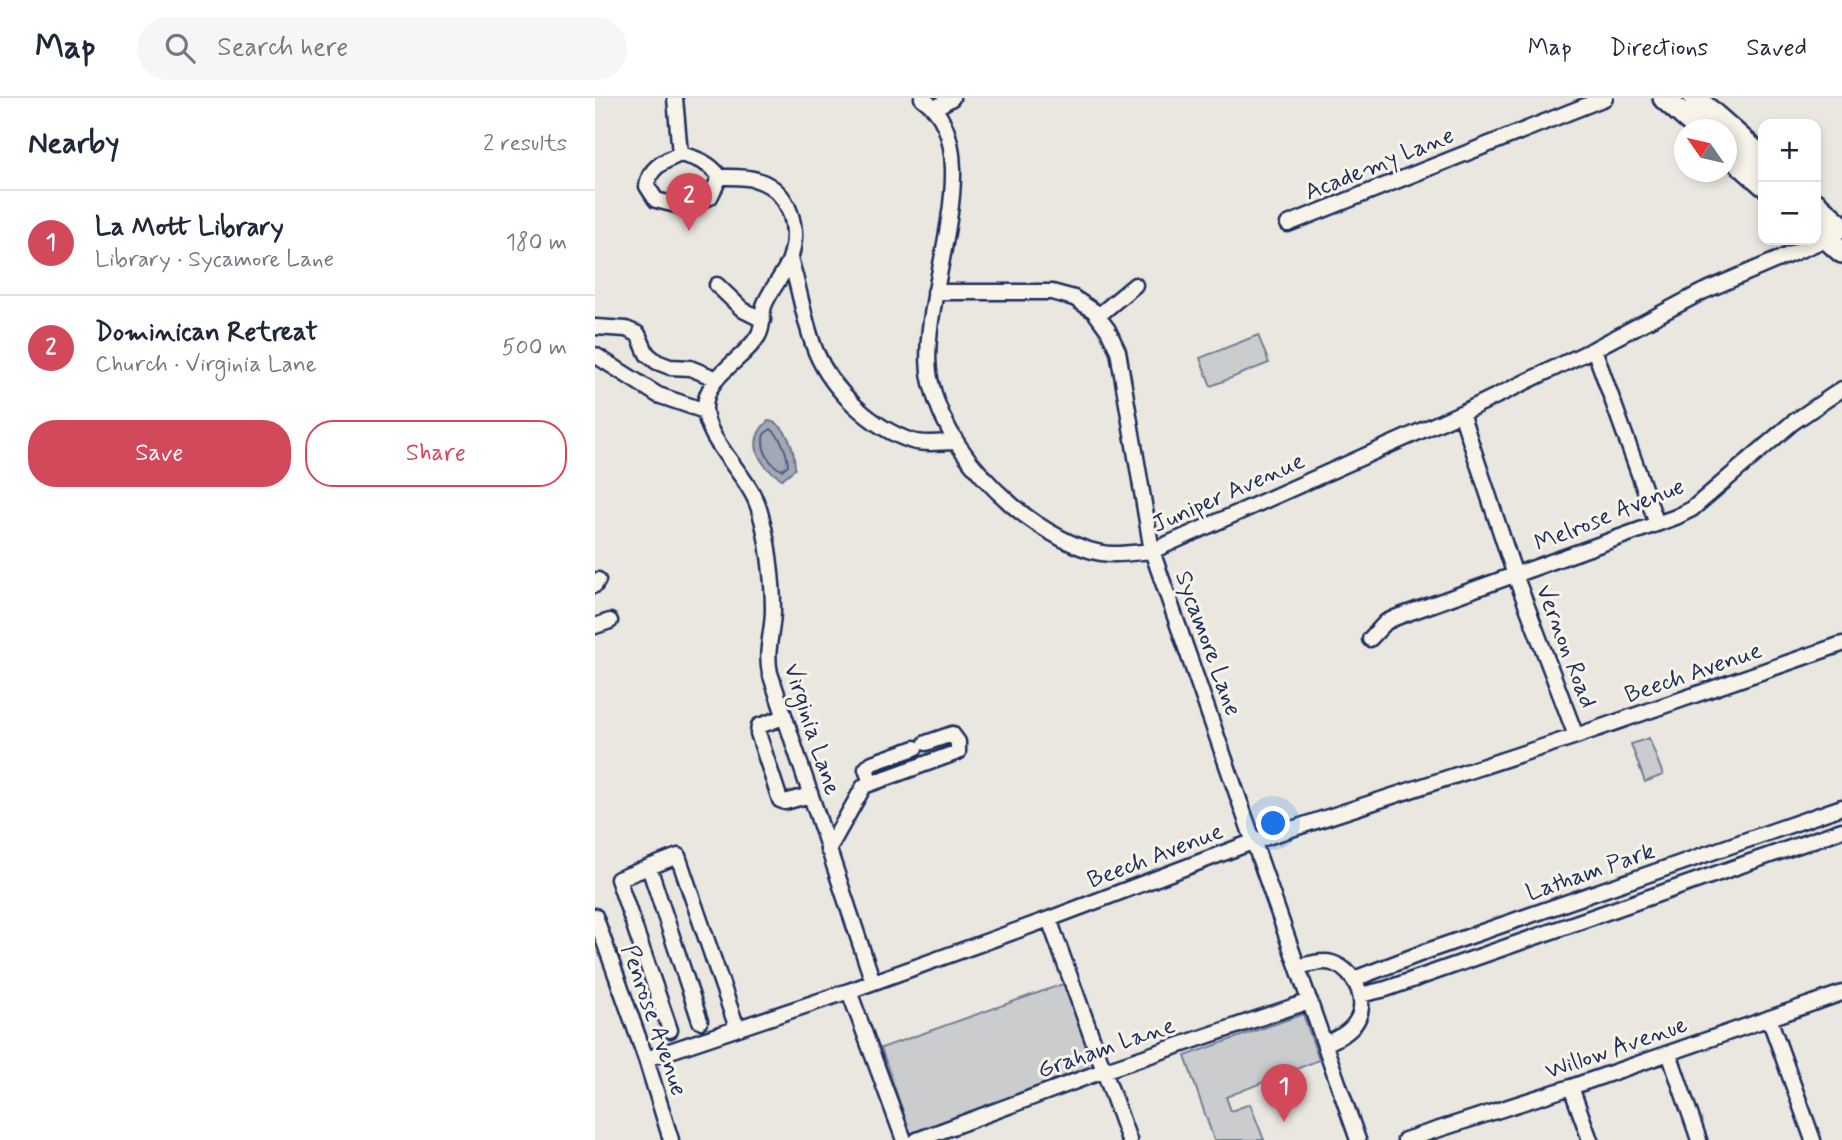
<!DOCTYPE html>
<html lang="en">
<head>
<meta charset="utf-8">
<style>
	:root { --surface:#fff; --page:#f6f6f7; --text:#1f2937; --muted:#747a83; --line:#e0e1e3; --accent:#d1495b }
	body { margin:0; font-family:Mynerve,sans-serif; background:var(--page); color:var(--text) }
	.controls { position:absolute; right:21px; top:21px; display:grid; overflow:hidden; border-radius:14px; box-shadow:0 4px 10px #0003 }
	.controls button { width:63px; height:63px; display:grid; place-items:center; padding:0; border:0; border-bottom:2px solid var(--line); background:var(--surface); color:var(--text); font:35px sans-serif }
	.compass { position:absolute; left:1079px; top:21px; width:63px; height:63px; border-radius:50%; background:var(--surface); box-shadow:0 4px 10px #0003; rotate:304deg }
	.you { position:absolute; left:679px; top:726px; width:24px; height:24px; margin:-18px; border:5px solid #fff; border-radius:50%; background:#1a73e8; box-shadow:0 0 0 10px #1a73e833 }
	.badge { display:grid; place-items:center; width:46px; height:46px; border-radius:50%; background:var(--accent); color:#fff; font-size:23px; font-weight:700 }
	.pin { position:absolute; translate:-50% -58px; filter:drop-shadow(0 2px 4px #0008) }
	.pin::after { content:''; position:absolute; top:37px; width:24px; height:21px; background:inherit; clip-path:polygon(0 0,100% 0,50% 100%) }
	.list { margin:0; padding:0; list-style:none }
	h2 { display:flex; justify-content:space-between; align-items:center; height:91px; margin:0; padding:0 28px; font-size:30px }
	h2 small { font-size:23px; font-weight:400; color:var(--muted) }
	.list li { display:grid; grid-template-columns:46px 1fr auto; gap:21px; align-items:center; box-sizing:border-box; height:105px; padding:0 28px; border-top:2px solid var(--line) }
	.list b { display:block; font-size:26px; white-space:nowrap }
	.list p { margin:0; font-size:23px; white-space:nowrap; color:var(--muted) }
	.list em { font-size:23px; font-style:normal; color:var(--muted) }
	.actions { display:flex; gap:14px; padding:21px 28px }
	.actions a { flex:1; padding:16px 0; border:2px solid var(--accent); border-radius:28px; text-align:center; font-size:24px; color:var(--accent) }
	.actions .main { background:var(--accent); color:#fff }
	.icon { flex:none; width:38px; height:38px; fill:none; stroke:currentColor; stroke-width:2; stroke-linecap:round; stroke-linejoin:round }
	.map { position:relative; flex:none; width:1247px; height:1042px; overflow:hidden }
	header { display:flex; align-items:center; gap:42px; box-sizing:border-box; height:98px; padding:0 35px; background:var(--surface); border-bottom:2px solid var(--line) }
	header strong { font-size:33px }
	nav { display:flex; gap:38px; margin-inline-start:auto; font-size:24px }
	.search { width:490px; height:63px; background:var(--page); display:flex; align-items:center; gap:18px; box-sizing:border-box; padding:0 24px; border-radius:38px; color:var(--muted); font-size:26px }
	main { display:flex }
	aside { flex:1; background:var(--surface) }
	.map>svg:first-child { display:block }
	.green { fill:#cbcccd; stroke:#737e96; stroke-width:2 }
	.water { fill:#a3a8b4; stroke:#6d7892; stroke-width:2 }
	.lines { fill:none; stroke-linecap:round; stroke-linejoin:round }
	.shore { stroke:#515f80; stroke-width:2 }
	.minor-casing { stroke:#1b2f5e; stroke-width:19 }
	.highway-casing { stroke:#1b2f5e; stroke-width:26 }
	.minor { stroke:#f7f3e8; stroke-width:14 }
	.highway { stroke:#f7f3e8; stroke-width:21 }
	.labels { text-anchor:middle; stroke-width:6; stroke-linejoin:round; paint-order:stroke }
	.street-label { font-size:24px; fill:#1b2f5e; stroke:#f7f3e8 }
</style>
</head>
<body>
<header>
<strong>Map</strong>
<div class="search"><svg class="icon" aria-label="search" viewBox="0 0 24 24"><circle cx="10" cy="10" r="6"/><path d="M15 15l6 6"/></svg>Search here</div>
<nav><a>Map</a><a>Directions</a><a>Saved</a></nav>
</header>
<main>
<aside>
<h2>Nearby<small>2 results</small></h2>
<ul class="list">
<li><span class="badge">1</span><div><b>La Mott Library</b><p>Library · Sycamore Lane</p></div><em>180 m</em></li>
<li><span class="badge">2</span><div><b>Dominican Retreat</b><p>Church · Virginia Lane</p></div><em>500 m</em></li>
</ul>
<div class="actions"><a class="main">Save</a><a>Share</a></div>
</aside>
<div class="map">
<svg width="1247" height="1042" viewBox="0 0 1247 1042">
	<rect width="100%" height="100%" fill="#eae7e0"/>
	<filter id="ink" filterUnits="userSpaceOnUse"><feTurbulence type="fractalNoise" baseFrequency=".0143" numOctaves="2"/><feDisplacementMap in="SourceGraphic" scale="14" xChannelSelector="R" yChannelSelector="G"/><feConvolveMatrix kernelMatrix="1 2 1 2 8 2 1 2 1" color-interpolation-filters="sRGB"/></filter>
	<g filter="url(#ink)">
		<path class="green" d="M663,237l11,28 -58,23 -11,-28z
			M1054,640l14,37 -18,7 -14,-38z
			M471,885l29,87 -184,65 -30,-87z
			M708,916l16,46 -93,37 5,14 19,-7 14,36h-50l-29,-84z"/>
		<path class="water" d="M173,323c20,2 27,32 27,48l-13,10c-23,-13 -37,-37 -14,-58z"/>
		<g class="lines">
			<path class="shore" d="M176,331c10,8 16,23 17,36l-6,5c-13,-5 -22,-22 -18,-36z"/>
			<defs>
				<path id="minor" d="M80,0l5,56c16,4 30,9 40,23 12,0 26,-1 37,3 34,11 43,49 33,79 -6,17 -20,30 -26,47 -3,10 0,20 -6,30 -15,25 -52,39 -53,71 -1,33 44,68 54,102 9,28 14,71 14,101 0,22 -8,40 -3,63l103,309
					M327,0c74,51 -10,210 9,285 12,50 43,89 81,122 24,21 70,50 103,49 12,0 25,-2 37,-3l309,-138 133,-64 108,-57 124,-53
					M340,10l17,-10
					M103,104l12,-5 10,-20
					M81,107l-20,-5 -9,-14c2,-19 18,-25 33,-32
					M693,126l317,-126
					M195,161c10,30 14,64 26,93 16,38 56,76 96,89 13,4 29,1 43,1
					M122,187l26,25 20,10
					M340,194h117l22,6 20,13 14,19 10,21 34,200 206,589
					M503,218l37,-31
					M0,229l31,2 12,5 9,20 10,8 13,5 20,1 27,11
					M999,251l63,175
					M0,257l63,40 47,16
					M866,315l54,162 61,161
					M0,487l3,-5
					M0,528l15,-5
					M775,541l16,-17 11,-5 279,-100 16,-8 100,-86 50,-34
					M189,619l-25,9 -1,7 22,67 5,2 25,-7
					M276,685l-5,-14 6,-6 43,-15
					M233,752l36,-64 94,-34v-10l-6,-8 -26,9
					M54,769l51,154
					M0,818l51,143 25,81
					M454,821l80,221
					M704,869c10,-3 23,-7 33,-4 25,8 39,42 21,63 -6,8 -19,14 -28,18
					M759,881l76,-29 412,-143
					M254,893l55,149
					M765,897l26,-6 456,-159
					M1174,920l44,122
					M75,932l-52,-151 60,-23 59,172
					M1074,955l30,87
					M51,961l203,-68 200,-72 206,-78 321,-105 266,-92
					M976,989l19,53
					M322,1042l186,-69 207,-70
					M810,1042l166,-53 271,-94"/>
				<path id="highway" d="M1069,0l36,32
					M1100,0l68,60
					M1132,54l36,32
					M1221,106l26,23
					M1221,131l26,23"/>
			</defs>
			<use href="#minor" class="minor-casing"/>
			<use href="#highway" class="highway-casing"/>
			<use href="#minor" class="minor"/>
			<use href="#highway" class="highway"/>
		</g>
	</g>
	<g class="labels">
		<g class="street-label">
			<text transform="translate(784 65) rotate(-22)" y="8">Academy Lane</text>
			<text transform="translate(633 394) rotate(-24)" y="8">Juniper Avenue</text>
			<text transform="translate(1014 416) rotate(-22)" y="8">Melrose Avenue</text>
			<text transform="translate(614 545) rotate(70)" y="8">Sycamore Lane</text>
			<text transform="translate(972 548) rotate(69)" y="8">Vernon Road</text>
			<text transform="translate(1098 574) rotate(-19)" y="8">Beech Avenue</text>
			<text transform="translate(218 631) rotate(72)" y="8">Virginia Lane</text>
			<text transform="translate(560 757) rotate(-21)" y="8">Beech Avenue</text>
			<text transform="translate(995 773) rotate(-19)" y="8">Latham Park</text>
			<text transform="translate(60 922) rotate(71)" y="8">Penrose Avenue</text>
			<text transform="translate(511 949) rotate(-19)" y="8">Graham Lane</text>
			<text transform="translate(1021 949) rotate(-19)" y="8">Willow Avenue</text>
		</g>
	</g>
</svg>
<div class="controls">
<button>+</button>
<button>−</button>
</div>
<svg class="compass" viewBox="-18 -18 36 36"><path d="M0-13l5 13h-10z" fill="#e53935"/><path d="M0 13l5-13h-10z" fill="#747a83"/></svg>
<div class="you"></div>
<div class="pin badge" style="left:689px;top:1024px">1</div>
<div class="pin badge" style="left:94px;top:133px">2</div>
</div>
</main>
</body>
</html>
